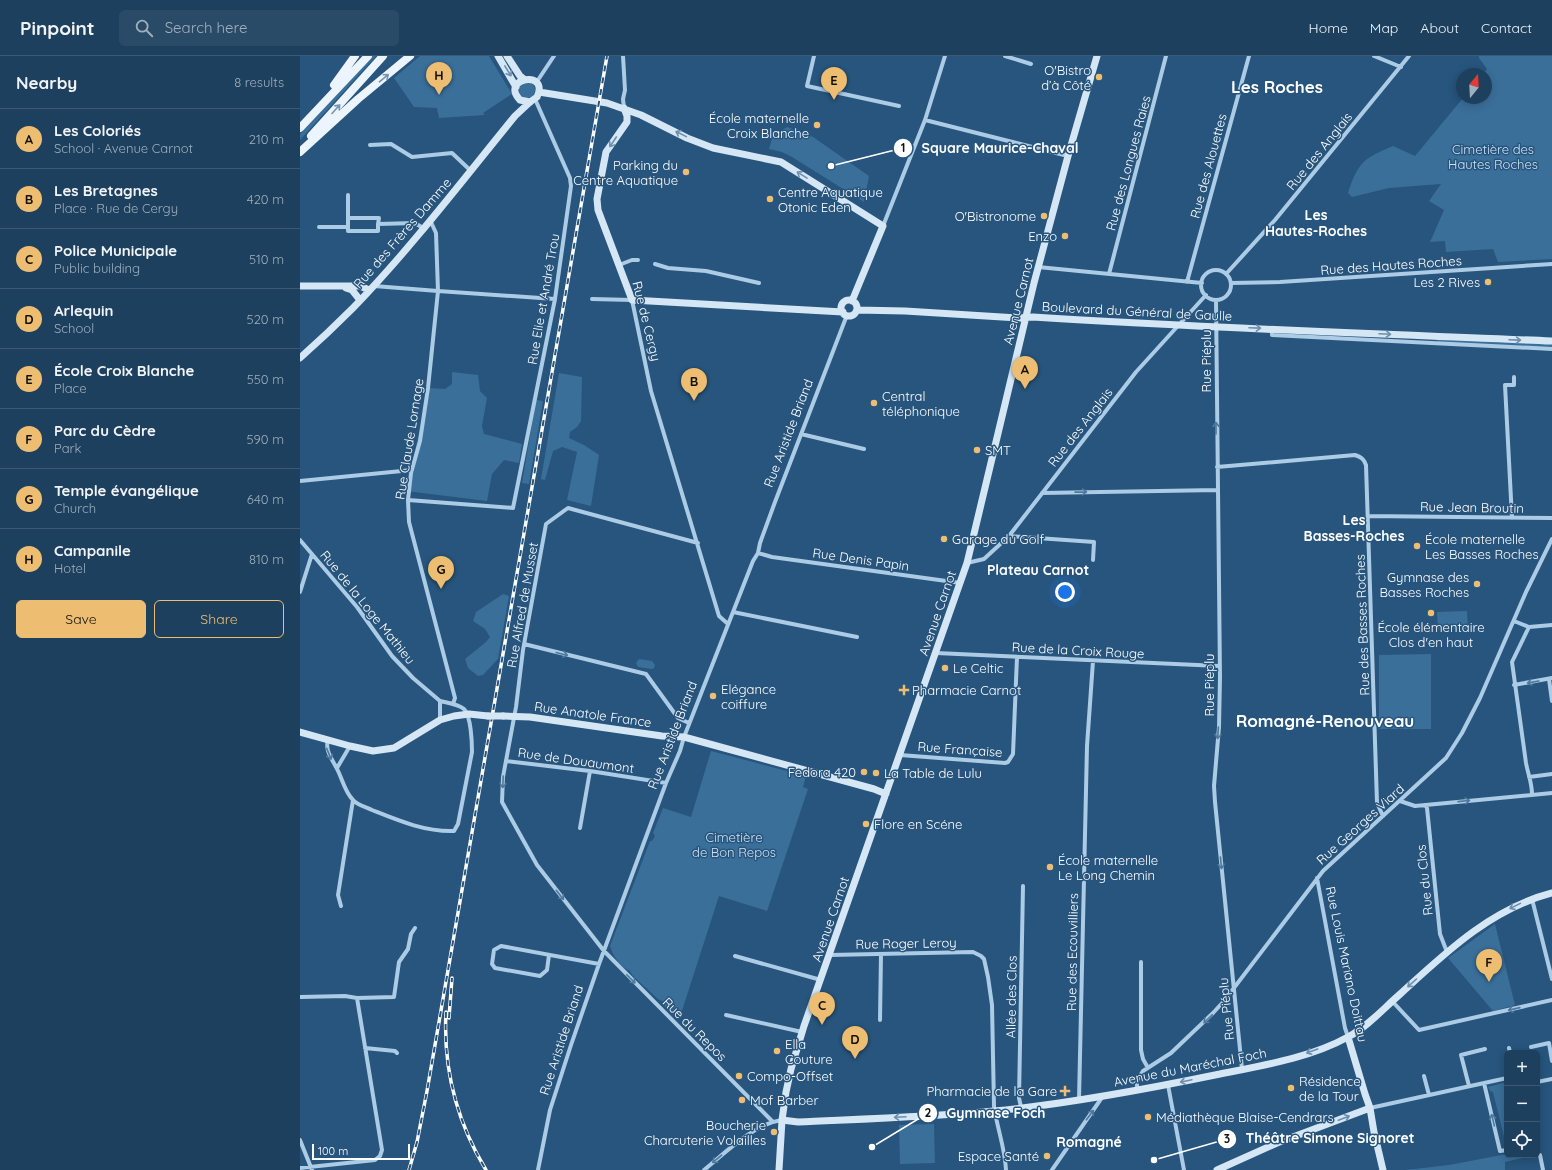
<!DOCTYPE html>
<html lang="en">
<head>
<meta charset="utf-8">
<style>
	:root { --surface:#1d405e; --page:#2a4b67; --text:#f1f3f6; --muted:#a0afbc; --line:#3b5973; --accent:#edbd72 }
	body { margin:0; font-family:Quicksand,sans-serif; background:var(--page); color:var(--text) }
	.controls { position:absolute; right:12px; bottom:12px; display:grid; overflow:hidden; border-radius:6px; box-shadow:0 2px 10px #0003 }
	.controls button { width:36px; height:36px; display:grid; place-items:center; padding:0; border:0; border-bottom:1px solid var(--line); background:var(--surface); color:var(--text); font:20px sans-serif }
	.compass { position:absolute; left:1156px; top:12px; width:36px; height:36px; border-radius:50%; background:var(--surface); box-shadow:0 2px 10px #0003; rotate:18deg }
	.scale { position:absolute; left:12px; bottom:10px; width:98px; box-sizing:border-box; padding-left:4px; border:2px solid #fff; border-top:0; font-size:11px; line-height:14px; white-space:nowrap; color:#fff; -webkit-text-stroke:3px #27557d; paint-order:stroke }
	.you { position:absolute; left:765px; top:536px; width:14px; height:14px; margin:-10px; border:3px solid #fff; border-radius:50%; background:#1a73e8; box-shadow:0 0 0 6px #1a73e833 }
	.badge { display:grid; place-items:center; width:26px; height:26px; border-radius:50%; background:var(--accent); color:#111; font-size:13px; font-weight:700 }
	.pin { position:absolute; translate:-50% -33px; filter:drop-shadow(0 1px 2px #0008) }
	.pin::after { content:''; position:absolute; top:21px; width:14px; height:12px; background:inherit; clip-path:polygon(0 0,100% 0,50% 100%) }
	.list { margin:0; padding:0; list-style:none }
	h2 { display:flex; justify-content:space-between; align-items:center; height:52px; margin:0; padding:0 16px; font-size:17px }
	h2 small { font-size:13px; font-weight:400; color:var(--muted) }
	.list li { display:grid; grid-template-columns:26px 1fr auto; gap:12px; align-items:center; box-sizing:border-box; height:60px; padding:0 16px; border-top:1px solid var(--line) }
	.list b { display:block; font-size:15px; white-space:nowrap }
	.list p { margin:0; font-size:13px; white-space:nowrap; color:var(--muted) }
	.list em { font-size:13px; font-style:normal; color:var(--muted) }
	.actions { display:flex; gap:8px; padding:12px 16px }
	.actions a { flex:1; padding:9px 0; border:1px solid var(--accent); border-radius:6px; text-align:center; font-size:14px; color:var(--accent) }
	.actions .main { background:var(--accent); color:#111 }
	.icon { flex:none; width:22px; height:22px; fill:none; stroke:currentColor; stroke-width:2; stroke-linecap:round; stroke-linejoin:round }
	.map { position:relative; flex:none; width:1252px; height:1114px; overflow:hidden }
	header { display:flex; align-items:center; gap:24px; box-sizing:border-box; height:56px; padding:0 20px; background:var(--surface); border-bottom:1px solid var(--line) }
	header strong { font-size:19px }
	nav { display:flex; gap:22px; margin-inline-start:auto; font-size:14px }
	.search { width:280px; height:36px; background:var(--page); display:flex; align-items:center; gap:10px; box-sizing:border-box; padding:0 14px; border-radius:6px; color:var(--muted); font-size:15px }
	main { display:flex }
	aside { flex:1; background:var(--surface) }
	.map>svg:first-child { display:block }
	.green { fill:#3a6f9a }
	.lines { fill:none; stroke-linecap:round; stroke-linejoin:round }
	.street { stroke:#accbe5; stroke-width:4 }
	.secondary { stroke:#d5e6f5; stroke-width:7 }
	.primary { stroke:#ecf4fd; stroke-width:8 }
	.rail-casing { stroke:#fff; stroke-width:3.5 }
	.rail { stroke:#27557d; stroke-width:2; stroke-dasharray:6; stroke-linecap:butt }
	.secondary-bridge { stroke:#d5e6f5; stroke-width:7 }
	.oneway { stroke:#6d8fad }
	.oneway2 { stroke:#7695b0 }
	.oneway3 { stroke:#4f789c }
	.poi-dot { fill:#edbd72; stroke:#27557d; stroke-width:1.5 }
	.labels { text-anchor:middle; stroke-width:3; stroke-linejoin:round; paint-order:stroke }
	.poi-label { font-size:13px; fill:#fff; stroke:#27557d; text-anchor:start }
	.park-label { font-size:13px; fill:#cfe3f4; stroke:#27557d }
	.street-label { font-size:13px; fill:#fff; stroke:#27557d }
	.neighbourhood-label { font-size:14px; font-weight:bold; fill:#fff; stroke:#27557d }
	.district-label { font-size:17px; font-weight:bold; fill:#fff; stroke:#27557d }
	.leader { fill:none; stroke:#fff; stroke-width:1.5 }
	.callout-dot { fill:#fff; stroke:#27557d; stroke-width:1.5 }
	.mark-label { font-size:12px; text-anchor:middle; font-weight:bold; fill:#111 }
	.callout-label { font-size:14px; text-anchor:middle; font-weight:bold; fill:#fff; stroke:#27557d; stroke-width:3; stroke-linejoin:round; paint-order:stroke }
</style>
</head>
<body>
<header>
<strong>Pinpoint</strong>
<div class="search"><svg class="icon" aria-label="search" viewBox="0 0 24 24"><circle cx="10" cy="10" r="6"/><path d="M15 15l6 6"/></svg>Search here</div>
<nav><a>Home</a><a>Map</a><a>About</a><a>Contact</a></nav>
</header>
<main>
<aside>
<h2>Nearby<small>8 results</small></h2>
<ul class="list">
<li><span class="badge">A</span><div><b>Les Coloriés</b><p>School · Avenue Carnot</p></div><em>210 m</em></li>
<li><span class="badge">B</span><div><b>Les Bretagnes</b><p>Place · Rue de Cergy</p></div><em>420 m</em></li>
<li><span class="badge">C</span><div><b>Police Municipale</b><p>Public building</p></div><em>510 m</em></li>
<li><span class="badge">D</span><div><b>Arlequin</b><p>School</p></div><em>520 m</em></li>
<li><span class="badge">E</span><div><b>École Croix Blanche</b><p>Place</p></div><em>550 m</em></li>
<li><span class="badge">F</span><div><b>Parc du Cèdre</b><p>Park</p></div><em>590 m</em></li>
<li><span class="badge">G</span><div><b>Temple évangélique</b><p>Church</p></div><em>640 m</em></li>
<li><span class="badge">H</span><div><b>Campanile</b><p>Hotel</p></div><em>810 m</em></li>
</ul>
<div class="actions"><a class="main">Save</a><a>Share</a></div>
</aside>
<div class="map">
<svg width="1252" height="1114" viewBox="0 0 1252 1114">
	<rect width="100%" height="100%" fill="#27557d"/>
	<path class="green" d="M73,0h3l-76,84v-6z
		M120,0h69l23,38 -29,19 2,2 -46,3 -2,-10 -23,-1 -20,-29z
		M1179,0h73v203l-54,3 -5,-13 -47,3 -1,-11 -15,1 14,-32 -15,-9 12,-17 -52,4 -37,9 -4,-4c10,-31 16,-35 45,-47l22,10 48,-58h23v-24h-3l4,-5 -8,-11z
		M219 34a8 8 0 1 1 16 0a8 8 0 1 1-16 0Z
		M487,71l26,10 56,39 -5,26 -72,-45 -10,-5 -13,-3 4,-14z
		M1137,284l115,3v6l-115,-7z
		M152,316l26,3 2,16 7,7 -5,28 2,8 38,10 -3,19 -15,-3 -12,14 -5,27 -81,-10 23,-103 16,1 7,-5z
		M259,317l23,4 -1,44 -4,6 -7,5 -1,6 15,7 15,10 -8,51 -24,-6 10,-48 -15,-5 -9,4 -8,29 -4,-1z
		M236,344l7,1 -14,83 -7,-1z
		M203,538l6,2 -11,63 -15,16 -5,1 -10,-8 -3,-9 21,-17 4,-5 -5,-8 -12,-8 3,-9z
		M1167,555l1,18 -30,1 -1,-18z
		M1131,598v75h-52v-74z
		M339,603l13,2 3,4 -1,3 -2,1 -14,-2 -2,-4z
		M411,695l95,25 -3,11 5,2 -41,122 -48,-15 -40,124 -14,-13 -1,-5 -6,-3 -26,-24 -2,-4c-10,-5 -17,-15 -20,-25l40,-105h2l3,-5 -2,-3 10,-25 28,9z
		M1195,868l20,81 -22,6 -45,-53z
		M1207,1026v63h-1l-13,-53 -3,-1 -2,-4z
		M634,1068l1,39 -35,1 -1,-39z
		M1207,1098l25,1v1l-27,6v8h-99l43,-5z"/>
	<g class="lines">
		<path class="street" d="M323,0l2,34 -2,9 1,9
			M514,0l-7,30 92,20
			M705,0l26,8
			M1074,0l27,11
			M236,27l18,-27
			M625,64l143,36
			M70,89l21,-1 21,13 40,-4 18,17
			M48,139v23h31l-1,6 37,-1 8,5
			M48,162v13h30v-7
			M130,164l6,13 2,58 -10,97 -8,53 -9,32 -3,27 1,22 46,176 -2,6
			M583,170l42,-106 20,-64
			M19,171h29
			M355,208l13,4 38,3 53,12
			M319,209l13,-5h6
			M738,211l164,16
			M901 229a15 15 0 1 1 30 0a15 15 0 1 1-30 0Z
			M809,218l57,-218
			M926,218l49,-54 134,-164
			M887,226l62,-226
			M931,227l49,-1 272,-18
			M74,230l64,5 117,8
			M292,243l40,1 19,91 68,225 9,8
			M916,244l4,377 -1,50 -5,59 1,16 27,267
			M972,273v6l280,14
			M501,378l63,15
			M917,411l138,-12c6,2 9,4 11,10l11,338 6,13
			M0,425l112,-11
			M742,437l175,-3
			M108,444l105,8 42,-209 16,-113 -1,-8 -35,-79
			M1068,460l184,2
			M1212,462l-7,-133h9v-8
			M709,480l85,6 -1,18
			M0,484l57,67 35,49 21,22 27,23
			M398,487l-130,-35 -22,16 -23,126 -7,57 -13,70 -1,25 35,63 67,86 168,170
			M458,497l14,4 189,26
			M667,507l17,-4 25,-23 127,-164 70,-77
			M0,536l12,-38
			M433,556l124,25
			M1214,565l15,6 23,-2
			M1229,571l-17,35 14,101c2,11 6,20 6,31
			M224,588l122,30 32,44 11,5
			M636,597l283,13
			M1249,623l3,22
			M1214,629l38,-7
			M28,683c-3,12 3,18 8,28 6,10 8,24 17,33 4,5 13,7 19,10 25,10 53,22 82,21l4,-7 14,-72c0,-10 -1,-36 -8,-43 -6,-5 -16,-6 -24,-8v19
			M600,699l105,8 3,-1 5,-8 4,-97
			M206,705l84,10 76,12
			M37,712l13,-22
			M1229,721l23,-3
			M1100,745l15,5 137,-13
			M1125,749l2,3 13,126 7,18
			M280,772l10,-57
			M1017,822l28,150 3,9
			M1232,843l20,80
			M41,850l-3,-11 15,-95
			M249,899l-2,15 -7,6 -45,-8 -3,-4 2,-14 7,-4 98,18
			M530,899l143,-3 8,4 3,3 4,18 4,28 2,101c3,22 11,42 12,64
			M435,900l86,24
			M841,906v88l2,9 5,9
			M0,941l45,-1 12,2 25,152 -2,6 -5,4 -75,8
			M57,942l37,-1 5,-35 9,-13 3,-15 4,-6
			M1092,945l27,29 133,-30
			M426,959l76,17
			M580,964l1,-66
			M1231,991l18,-4 3,18
			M65,992l30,3 2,2
			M1209,992l1,5
			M1124,1020l5,19
			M1237,1026l15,-3
			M1184,1027l16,68 7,-1
			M868,1029l16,85
			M1169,1030l-8,-31 24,-6
			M837,1035v-10l6,-10 28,-18 42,-40 11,-12 99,-130 123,-113 16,-25 18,-35 46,-106 26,-53
			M779,1044l8,-354 6,-85
			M721,1051l-2,-9 4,-212
			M1070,1052l137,-30
			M0,1084l12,30
			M1240,1099l3,15
			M238,1114l12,-60 21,-65 28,-81 67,-181 14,-32 4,-14 69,-176 5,-8 2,-10 15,-41 72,-187
			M404,1114c22,-18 50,-46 78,-50
			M752,1114l51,-74"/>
		<path class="secondary" d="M198,0l18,31
			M207,0l13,20 4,3
			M239,36l68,11 34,12 46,23 26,10 68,14 102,64 -31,75
			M324,52l3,8v6l-21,30 -9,47 1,11 34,90 211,12
			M0,230h60l9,4
			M46,232l6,2 8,10
			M541 252a8 8 0 1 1 16 0a8 8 0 1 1-16 0Z
			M557,254l48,1 114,7 14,-1c173,11 346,17 519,24
			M0,302c18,-16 36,-33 53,-50 58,-60 109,-127 162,-192l15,-14 7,-5c13,-28 -38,-19 -17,3l10,2
			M203,660l27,1 132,19 22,1 190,52 12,5
			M0,676l50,14 23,5 21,-3 46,-28 14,-4 15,-2 19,2
			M1048,981l17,57 5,14 4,24 9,38
			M482,1064l16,2c65,-3 131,-5 196,-11 74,-7 148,-21 221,-36 44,-9 93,-16 133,-38 19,-10 34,-27 50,-41 46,-42 92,-87 154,-103
			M479,1114l3,-50 4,-28 5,-23 13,-43 163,-463 67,-280 34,-127 29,-100
			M917,1114l60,-27 93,-35"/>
		<path class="primary" d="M34,29l21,-29
			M0,72l68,-72
			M11,80l72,-80
			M0,96l58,-53 52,-43"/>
		<defs>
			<path id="rail" d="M146,956c-3,56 11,110 40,158
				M149,962l3,-40
				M109,1114l8,-28 10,-51 180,-1035"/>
		</defs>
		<use href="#rail" class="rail-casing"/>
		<use href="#rail" class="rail"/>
		<path class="secondary-bridge" d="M188,660h15"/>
	</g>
	<defs><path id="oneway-shaft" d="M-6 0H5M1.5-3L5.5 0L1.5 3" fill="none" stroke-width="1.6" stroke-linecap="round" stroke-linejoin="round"/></defs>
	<g class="oneway">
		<use href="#oneway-shaft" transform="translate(208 15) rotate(58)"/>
		<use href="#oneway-shaft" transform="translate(381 78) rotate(-154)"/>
		<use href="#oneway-shaft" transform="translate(313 86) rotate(124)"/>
		<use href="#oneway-shaft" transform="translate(502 119) rotate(-148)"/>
		<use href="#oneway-shaft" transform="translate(955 272) rotate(2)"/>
		<use href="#oneway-shaft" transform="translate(1085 278) rotate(3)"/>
		<use href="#oneway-shaft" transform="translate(1215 284) rotate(2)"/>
		<use href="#oneway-shaft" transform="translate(1215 850) rotate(154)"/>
		<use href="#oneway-shaft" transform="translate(1112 927) rotate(138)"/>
		<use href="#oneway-shaft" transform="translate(1012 995) rotate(160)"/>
		<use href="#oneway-shaft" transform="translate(886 1025) rotate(168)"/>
		<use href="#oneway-shaft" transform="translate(600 1061) rotate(177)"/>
		<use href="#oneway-shaft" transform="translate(1044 1062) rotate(-21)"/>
	</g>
	<g class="oneway2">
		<use href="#oneway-shaft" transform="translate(84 22) rotate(-40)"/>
		<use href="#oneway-shaft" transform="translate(36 53) rotate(-48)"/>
	</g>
	<g class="oneway3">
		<use href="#oneway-shaft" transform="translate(916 372) rotate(-90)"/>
		<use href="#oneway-shaft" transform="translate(781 436) rotate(-1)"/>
		<use href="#oneway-shaft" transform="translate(262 598) rotate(14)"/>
		<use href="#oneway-shaft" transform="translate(1233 626) rotate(170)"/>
		<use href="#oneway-shaft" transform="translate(918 677) rotate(94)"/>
		<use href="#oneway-shaft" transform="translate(29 698) rotate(68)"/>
		<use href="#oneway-shaft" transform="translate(203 726) rotate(93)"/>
		<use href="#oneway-shaft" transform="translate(1164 745) rotate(-6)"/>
		<use href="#oneway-shaft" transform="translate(921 807) rotate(84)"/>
		<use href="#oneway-shaft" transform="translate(260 839) rotate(52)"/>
		<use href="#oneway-shaft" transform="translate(331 923) rotate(45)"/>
		<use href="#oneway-shaft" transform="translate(1214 953) rotate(167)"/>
		<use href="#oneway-shaft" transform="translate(908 963) rotate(136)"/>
		<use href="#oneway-shaft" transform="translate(790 1059) rotate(-53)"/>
		<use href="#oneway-shaft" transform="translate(1193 1064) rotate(-103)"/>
		<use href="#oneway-shaft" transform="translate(417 1103) rotate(140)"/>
	</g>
	<g class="poi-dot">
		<circle cx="799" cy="21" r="4"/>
		<circle cx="517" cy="69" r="4"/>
		<circle cx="386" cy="116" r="4"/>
		<circle cx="470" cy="143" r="4"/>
		<circle cx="744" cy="160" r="4"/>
		<circle cx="765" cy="180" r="4"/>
		<circle cx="1188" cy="226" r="4"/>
		<circle cx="574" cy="347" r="4"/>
		<circle cx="677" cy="394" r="4"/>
		<circle cx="644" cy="483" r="4"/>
		<circle cx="1117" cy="490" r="4"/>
		<circle cx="1177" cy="528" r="4"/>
		<circle cx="1131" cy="557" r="4"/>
		<circle cx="645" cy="612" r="4"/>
		<path d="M602 628h4v4h4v4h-4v4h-4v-4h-4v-4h4z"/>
		<circle cx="413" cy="640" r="4"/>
		<circle cx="564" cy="716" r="4"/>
		<circle cx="576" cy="717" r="4"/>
		<circle cx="566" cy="768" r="4"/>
		<circle cx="750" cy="811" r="4"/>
		<circle cx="477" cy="995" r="4"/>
		<circle cx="439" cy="1020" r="4"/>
		<circle cx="991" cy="1032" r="4"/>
		<path d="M763 1029h4v4h4v4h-4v4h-4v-4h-4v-4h4z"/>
		<circle cx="442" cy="1044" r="4"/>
		<circle cx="848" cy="1061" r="4"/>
		<circle cx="474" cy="1076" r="4"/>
		<circle cx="747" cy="1100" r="4"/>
	</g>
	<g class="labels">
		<g class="poi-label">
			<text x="791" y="19" text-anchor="end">O'Bistro<tspan x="791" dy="15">d’à Côté</tspan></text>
			<text x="509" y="67" text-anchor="end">École maternelle<tspan x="509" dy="15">Croix Blanche</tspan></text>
			<text x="378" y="114" text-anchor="end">Parking du<tspan x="378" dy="15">Centre Aquatique</tspan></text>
			<text x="478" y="141">Centre Aquatique<tspan x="478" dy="15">Otonic Eden</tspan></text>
			<text x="736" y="165" text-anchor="end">O'Bistronome</text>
			<text x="757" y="185" text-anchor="end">Enzo</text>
			<text x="1180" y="231" text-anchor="end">Les 2 Rives</text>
			<text x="582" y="345">Central<tspan x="582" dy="15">téléphonique</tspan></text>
			<text x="685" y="399">SMT</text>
			<text x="652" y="488">Garage du Golf</text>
			<text x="1125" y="488">École maternelle<tspan x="1125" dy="15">Les Basses Roches</tspan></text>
			<text x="1169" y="526" text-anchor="end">Gymnase des<tspan x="1169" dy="15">Basses Roches</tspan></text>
			<text x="1131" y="576" text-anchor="middle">École élémentaire<tspan x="1131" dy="15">Clos d'en haut</tspan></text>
			<text x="653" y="617">Le Celtic</text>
			<text x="421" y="638">Elégance<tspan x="421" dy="15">coiffure</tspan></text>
			<text x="612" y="639">Pharmacie Carnot</text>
			<text x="556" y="721" text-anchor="end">Fedora 420</text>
			<text x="584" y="722">La Table de Lulu</text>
			<text x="574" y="773">Flore en Scéne</text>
			<text x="758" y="809">École maternelle<tspan x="758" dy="15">Le Long Chemin</tspan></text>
			<text x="485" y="993">Ella<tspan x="485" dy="15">Couture</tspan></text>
			<text x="447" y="1025">Compo-Offset</text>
			<text x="999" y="1030">Résidence<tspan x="999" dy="15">de la Tour</tspan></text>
			<text x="757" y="1040" text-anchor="end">Pharmacie de la Gare</text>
			<text x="450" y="1049">Mof Barber</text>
			<text x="856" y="1066">Médiathèque Blaise-Cendrars</text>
			<text x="466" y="1074" text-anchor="end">Boucherie<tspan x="466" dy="15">Charcuterie Volailles</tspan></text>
			<text x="739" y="1105" text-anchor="end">Espace Santé</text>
		</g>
		<g class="park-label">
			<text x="1193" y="98">Cimetière des<tspan x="1193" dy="15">Hautes Roches</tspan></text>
			<text x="434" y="786">Cimetière<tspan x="434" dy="15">de Bon Repos</tspan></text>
		</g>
		<g class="street-label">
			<text transform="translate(1019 95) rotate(-51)" y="5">Rue des Anglais</text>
			<text transform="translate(828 107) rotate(-75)" y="5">Rue des Longues Raies</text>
			<text transform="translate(908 110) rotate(-75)" y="5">Rue des Alouettes</text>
			<text transform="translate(102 177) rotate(-49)" y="5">Rue des Frères Damme</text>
			<text transform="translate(1091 209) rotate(-4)" y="5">Rue des Hautes Roches</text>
			<text transform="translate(243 243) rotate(-80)" y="5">Rue Elie et André Trou</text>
			<text transform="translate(718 245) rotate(-76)" y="5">Avenue Carnot</text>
			<text transform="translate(837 255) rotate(3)" y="5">Boulevard du Général de Gaulle</text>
			<text transform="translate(347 265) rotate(76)" y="5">Rue de Cergy</text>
			<text transform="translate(906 305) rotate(-90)" y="5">Rue Piéplu</text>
			<text transform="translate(780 371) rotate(-52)" y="5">Rue des Anglais</text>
			<text transform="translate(488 377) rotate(-69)" y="5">Rue Aristide Briand</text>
			<text transform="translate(109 383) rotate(-81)" y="5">Rue Claude Lornage</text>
			<text transform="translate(1172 451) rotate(1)" y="5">Rue Jean Broutin</text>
			<text transform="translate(561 503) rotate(8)" y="5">Rue Denis Papin</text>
			<text transform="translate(222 549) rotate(-80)" y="5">Rue Alfred de Musset</text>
			<text transform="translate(68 551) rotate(51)" y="5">Rue de la Loge Mathieu</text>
			<text transform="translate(637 557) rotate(-71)" y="5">Avenue Carnot</text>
			<text transform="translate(1062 569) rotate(-92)" y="5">Rue des Basses Roches</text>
			<text transform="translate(778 594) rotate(3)" y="5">Rue de la Croix Rouge</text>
			<text transform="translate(909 629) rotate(-90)" y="5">Rue Piéplu</text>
			<text transform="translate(293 658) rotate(8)" y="5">Rue Anatole France</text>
			<text transform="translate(372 679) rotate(-69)" y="5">Rue Aristide Briand</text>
			<text transform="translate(660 693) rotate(4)" y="5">Rue Française</text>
			<text transform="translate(276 704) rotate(8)" y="5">Rue de Douaumont</text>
			<text transform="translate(1060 768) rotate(-42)" y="5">Rue Georges Viard</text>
			<text transform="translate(1124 824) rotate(-96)" y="5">Rue du Clos</text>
			<text transform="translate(530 863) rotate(-71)" y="5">Avenue Carnot</text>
			<text transform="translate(606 887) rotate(-1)" y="5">Rue Roger Leroy</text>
			<text transform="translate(772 896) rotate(-89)" y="5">Rue des Ecouvilliers</text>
			<text transform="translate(1047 908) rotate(78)" y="5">Rue Louis Mariano Doittau</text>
			<text transform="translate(711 941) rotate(-89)" y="5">Allée des Clos</text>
			<text transform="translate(926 953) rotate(-96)" y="5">Rue Piéplu</text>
			<text transform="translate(395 973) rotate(45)" y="5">Rue du Repos</text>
			<text transform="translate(261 984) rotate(-72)" y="5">Rue Aristide Briand</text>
			<text transform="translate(890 1011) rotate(-11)" y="5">Avenue du Maréchal Foch</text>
		</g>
		<g class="neighbourhood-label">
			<text x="1016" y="164">Les<tspan x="1016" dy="16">Hautes-Roches</tspan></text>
			<text x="1054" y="469">Les<tspan x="1054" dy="16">Basses-Roches</tspan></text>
			<text x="738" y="519">Plateau Carnot</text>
			<text x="789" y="1091">Romagné</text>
		</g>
		<g class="district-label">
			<text x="977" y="37">Les Roches</text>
			<text x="1025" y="671">Romagné-Renouveau</text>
		</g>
	</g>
	<path class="leader" d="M531 110L603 92M572 1091L628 1057M854 1104L927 1083"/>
	<g class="callout-dot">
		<circle cx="531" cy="110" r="4"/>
		<circle cx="572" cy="1091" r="4"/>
		<circle cx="854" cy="1104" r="4"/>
		<circle cx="603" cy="92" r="10"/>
		<circle cx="628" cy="1057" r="10"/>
		<circle cx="927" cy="1083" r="10"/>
	</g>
	<g class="mark-label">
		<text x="603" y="96">1</text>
		<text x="628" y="1061">2</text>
		<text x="927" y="1087">3</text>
	</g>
	<g class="callout-label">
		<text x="700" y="97">Square Maurice-Chaval</text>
		<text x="696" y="1062">Gymnase Foch</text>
		<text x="1030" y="1087">Théâtre Simone Signoret</text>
	</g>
</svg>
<div class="controls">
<button>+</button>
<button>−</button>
<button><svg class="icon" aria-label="locate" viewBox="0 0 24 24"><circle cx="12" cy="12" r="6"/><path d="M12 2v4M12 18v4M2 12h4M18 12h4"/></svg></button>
</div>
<svg class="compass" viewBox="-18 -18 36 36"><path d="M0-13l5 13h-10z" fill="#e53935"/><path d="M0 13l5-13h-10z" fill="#a0afbc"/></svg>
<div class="scale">100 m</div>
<div class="you"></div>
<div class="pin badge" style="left:725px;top:333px">A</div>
<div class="pin badge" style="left:394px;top:345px">B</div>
<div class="pin badge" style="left:522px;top:969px">C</div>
<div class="pin badge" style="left:555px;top:1003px">D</div>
<div class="pin badge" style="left:534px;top:44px">E</div>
<div class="pin badge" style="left:1189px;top:926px">F</div>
<div class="pin badge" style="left:141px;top:533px">G</div>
<div class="pin badge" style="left:139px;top:39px">H</div>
</div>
</main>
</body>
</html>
